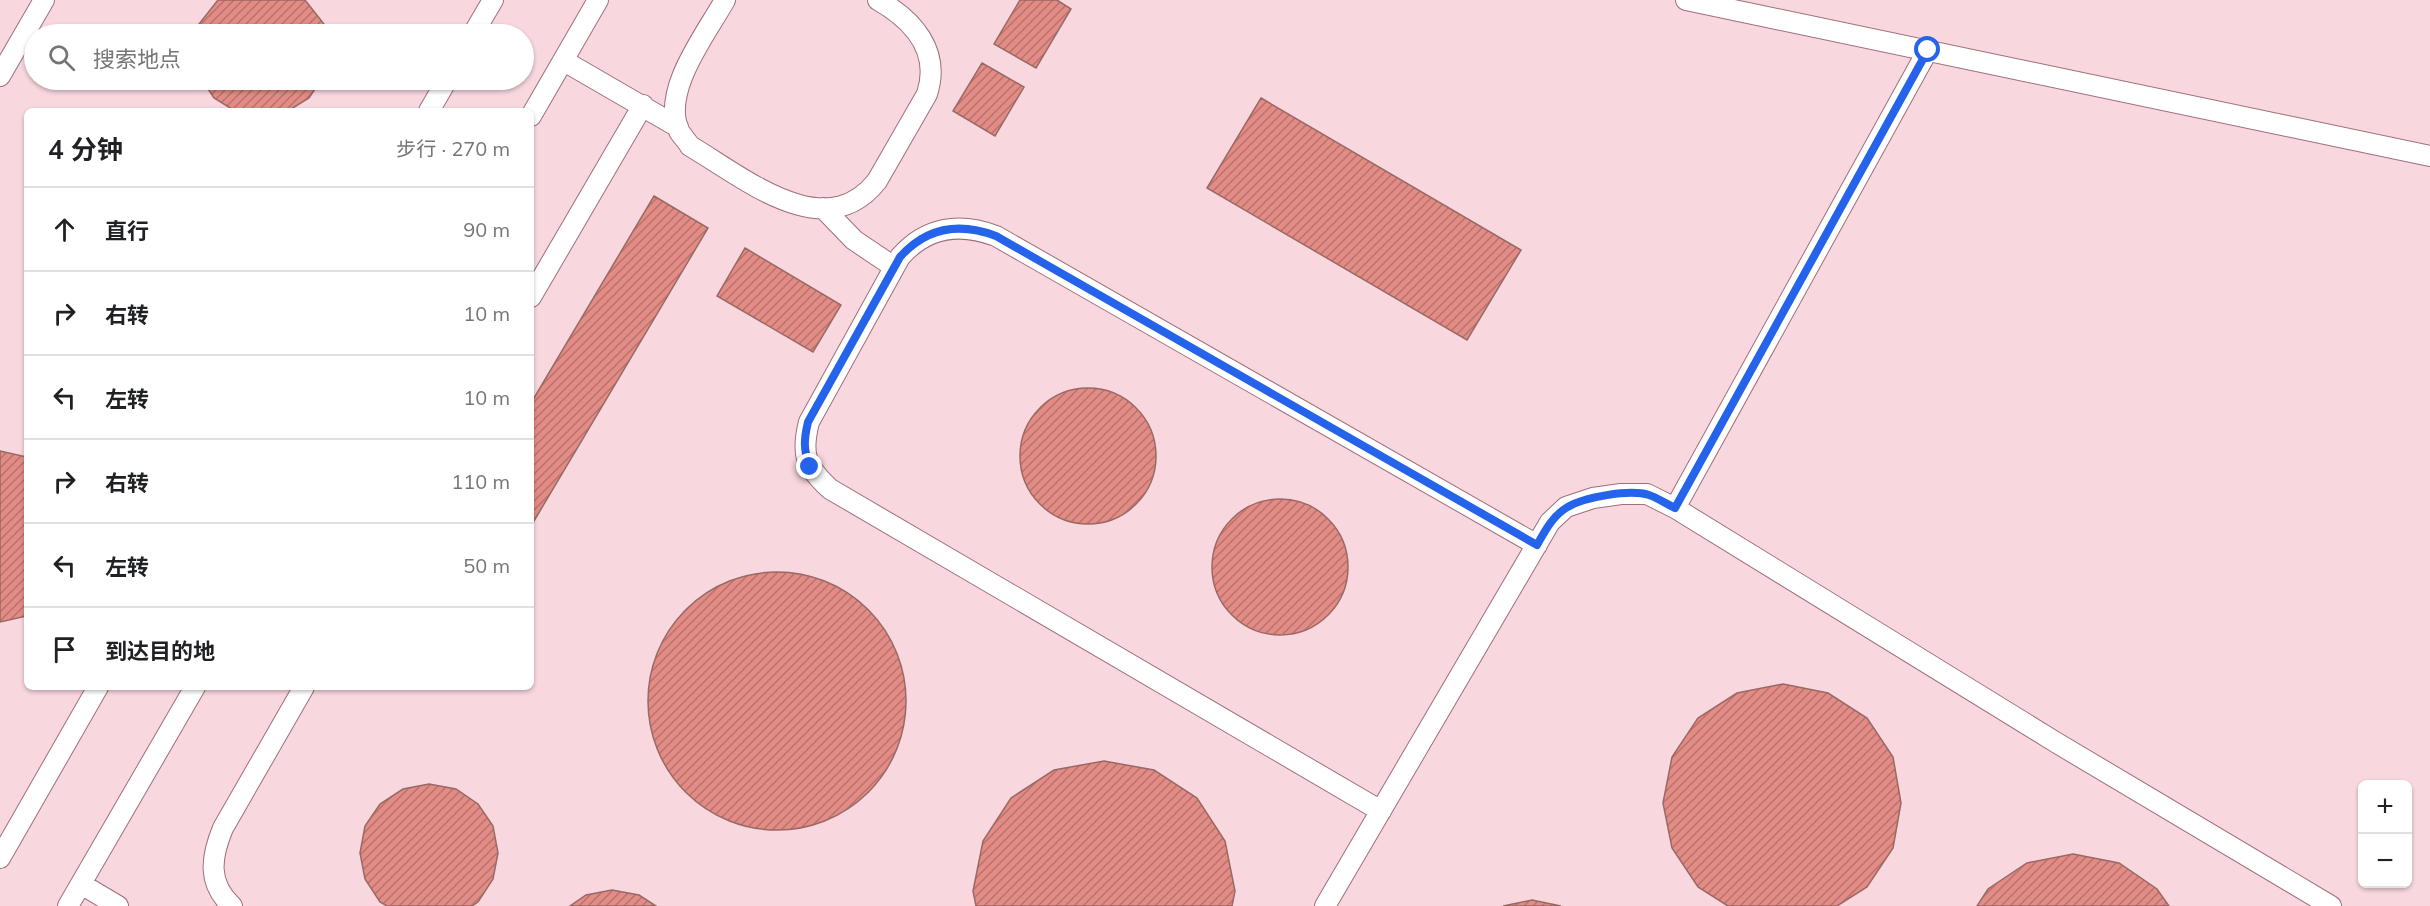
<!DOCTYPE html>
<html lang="zh">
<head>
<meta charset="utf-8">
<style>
	:root { --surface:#fff; --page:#f2f2f2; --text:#202124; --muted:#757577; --line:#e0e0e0 }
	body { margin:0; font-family:Mulish,"Noto Sans SC",sans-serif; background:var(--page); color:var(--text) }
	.controls { position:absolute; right:18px; bottom:18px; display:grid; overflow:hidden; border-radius:9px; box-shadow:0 2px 4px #0004 }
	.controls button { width:54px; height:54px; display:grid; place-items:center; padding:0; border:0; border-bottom:2px solid var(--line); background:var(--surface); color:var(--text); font:30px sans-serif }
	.stop { position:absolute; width:18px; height:18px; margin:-14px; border:4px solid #2563eb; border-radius:50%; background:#fff }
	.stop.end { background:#2563eb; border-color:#fff; box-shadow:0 2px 6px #0008 }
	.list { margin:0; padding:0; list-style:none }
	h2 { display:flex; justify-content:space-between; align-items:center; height:78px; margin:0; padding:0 24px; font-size:26px }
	h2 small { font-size:20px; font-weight:400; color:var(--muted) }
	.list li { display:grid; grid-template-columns:39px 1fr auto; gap:18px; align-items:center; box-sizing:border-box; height:84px; padding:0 24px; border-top:2px solid var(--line) }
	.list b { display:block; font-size:22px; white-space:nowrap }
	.list em { font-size:20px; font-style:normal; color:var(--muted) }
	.icon { flex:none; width:33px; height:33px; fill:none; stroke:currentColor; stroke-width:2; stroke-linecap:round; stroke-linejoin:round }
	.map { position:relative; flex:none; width:2430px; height:906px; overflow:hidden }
	.search { position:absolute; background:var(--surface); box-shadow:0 2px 4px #0004; left:24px; top:24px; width:510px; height:66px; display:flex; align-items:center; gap:15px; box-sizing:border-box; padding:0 21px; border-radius:33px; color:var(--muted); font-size:22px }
	.panel { position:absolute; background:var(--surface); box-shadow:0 2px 4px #0004; left:24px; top:108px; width:510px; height:582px; border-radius:9px }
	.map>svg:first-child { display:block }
	.building { fill:url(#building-hatch); stroke:#996965; stroke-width:1.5 }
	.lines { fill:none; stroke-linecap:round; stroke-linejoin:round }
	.service-casing { stroke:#9f6f7a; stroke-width:22 }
	.service { stroke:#fff; stroke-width:20 }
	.route { stroke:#2563eb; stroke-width:8 }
</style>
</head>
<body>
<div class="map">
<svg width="2430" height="906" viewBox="0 0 2430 906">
	<defs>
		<pattern id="building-hatch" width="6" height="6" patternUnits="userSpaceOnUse" patternTransform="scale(1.5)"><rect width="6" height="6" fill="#e38c85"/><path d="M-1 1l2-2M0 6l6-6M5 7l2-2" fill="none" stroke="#b8716c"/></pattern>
	</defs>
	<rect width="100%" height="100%" fill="#f8d7de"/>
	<path class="building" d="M218,0h87l19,24 2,10h-129l2,-10z
		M1020,0h37l14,9 -35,59 -42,-24z
		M982,63l42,24 -29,49 -42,-25z
		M202,80h119l-12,18 -21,13h-53l-21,-13z
		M1261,98l260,152 -54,90 -260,-152z
		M654,196l54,32 -177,298v-123z
		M745,248l96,57 -28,47 -96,-56z
		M1020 456a68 68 0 1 1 136 0a68 68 0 1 1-136 0Z
		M0,451l27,6v159l-27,6z
		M1212 567a68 68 0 1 1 136 0a68 68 0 1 1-136 0Z
		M648 701a129 129 0 1 1 258 0a129 129 0 1 1-258 0Z
		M1783,684l45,9 39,25 26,39 8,46 -8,45 -26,39 -30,19h-109l-30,-19 -26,-39 -9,-45 9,-46 26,-39 39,-25z
		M1104,761l50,9 43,28 28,43 10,50 -3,15h-256l-3,-15 10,-50 28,-43 43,-28z
		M429,784l27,5 22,15 15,22 5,27 -5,26 -15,23 -6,4h-85l-7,-4 -15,-23 -5,-26 5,-27 15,-22 23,-15z
		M2073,854l46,9 38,26 12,17h-192l11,-17 39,-26z
		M612,890l27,5 17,11h-86l16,-11z
		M1532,900l29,6h-58z"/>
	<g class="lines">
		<defs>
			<path id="service" d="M725,0c-19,34 -64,91 -46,131 3,5 8,10 11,15 53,31 135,101 187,35l50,-87c14,-43 -14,-74 -49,-94
				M1686,0l744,156
				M473,34l20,-34
				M564,61l114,66
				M0,76l44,-76
				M429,111l18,-31
				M531,116l67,-116
				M823,208l31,32 40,27
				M531,297l112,-192
				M1675,508l253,-458
				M1381,811l-551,-322c-25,-23 -29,-35 -21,-67l91,-165c26,-30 59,-35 96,-21l541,309
				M0,858l98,-171
				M81,884l37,22
				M68,906l127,-219
				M232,906c-25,-23 -21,-49 -9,-78l81,-141
				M1325,906l225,-384 16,-15 27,-9 28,-4h26l28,14 382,235 274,163"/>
		</defs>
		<use href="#service" class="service-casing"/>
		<use href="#service" class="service"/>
	</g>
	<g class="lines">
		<path class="route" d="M810,467c-7,-17 -6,-28 -2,-45l92,-165c27,-30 59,-35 96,-21l541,309c8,-14 15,-28 29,-37 17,-11 64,-19 83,-13 9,3 17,9 26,13l253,-458"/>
	</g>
</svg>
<div class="controls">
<button>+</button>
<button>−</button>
</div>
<div class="stop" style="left:1928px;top:50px"></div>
<div class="stop end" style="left:810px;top:467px"></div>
<div class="search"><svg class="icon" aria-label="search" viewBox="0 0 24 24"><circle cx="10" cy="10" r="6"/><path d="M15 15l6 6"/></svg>搜索地点</div>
<section class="panel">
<h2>4 分钟<small>步行 · 270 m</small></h2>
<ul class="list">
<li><svg class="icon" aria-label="ahead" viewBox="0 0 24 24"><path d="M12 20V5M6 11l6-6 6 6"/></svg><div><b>直行</b></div><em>90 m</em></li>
<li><svg class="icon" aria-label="right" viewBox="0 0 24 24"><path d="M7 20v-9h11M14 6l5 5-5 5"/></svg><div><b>右转</b></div><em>10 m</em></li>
<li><svg class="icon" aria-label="left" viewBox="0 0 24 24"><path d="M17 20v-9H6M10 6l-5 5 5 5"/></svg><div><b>左转</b></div><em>10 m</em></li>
<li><svg class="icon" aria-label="right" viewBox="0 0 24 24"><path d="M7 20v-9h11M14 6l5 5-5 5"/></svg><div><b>右转</b></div><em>110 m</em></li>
<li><svg class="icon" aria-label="left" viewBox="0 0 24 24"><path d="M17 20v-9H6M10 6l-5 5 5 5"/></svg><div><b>左转</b></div><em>50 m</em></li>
<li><svg class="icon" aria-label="arrive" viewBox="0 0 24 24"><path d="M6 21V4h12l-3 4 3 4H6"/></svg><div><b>到达目的地</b></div></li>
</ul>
</section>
</div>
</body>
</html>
